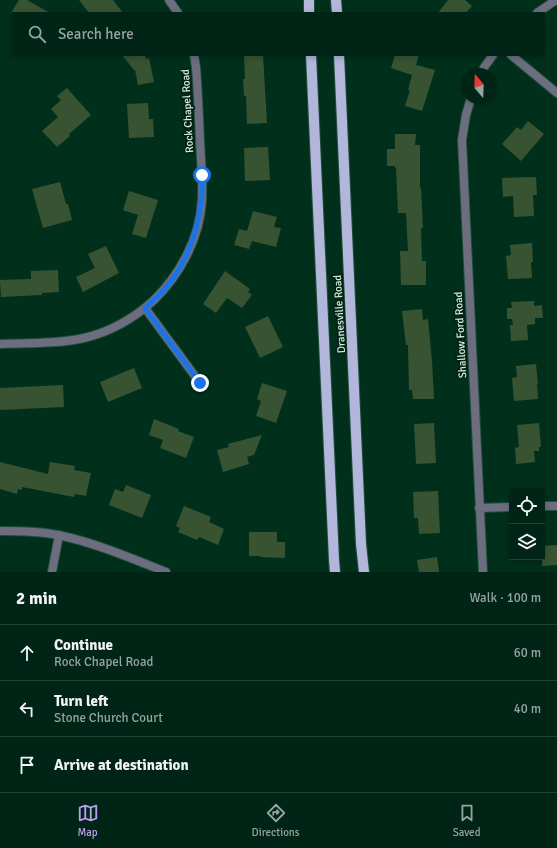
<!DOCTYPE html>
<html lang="en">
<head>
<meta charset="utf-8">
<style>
	:root { --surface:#002415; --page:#0a2c1e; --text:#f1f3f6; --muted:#95a4a0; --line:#224134; --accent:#bca0f2 }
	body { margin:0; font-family:Signika,sans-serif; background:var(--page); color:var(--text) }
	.controls { position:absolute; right:12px; bottom:12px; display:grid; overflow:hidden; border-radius:0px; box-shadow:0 2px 6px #0003 }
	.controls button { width:36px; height:36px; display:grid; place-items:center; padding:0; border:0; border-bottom:1px solid var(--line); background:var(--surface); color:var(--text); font:20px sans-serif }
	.compass { position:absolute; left:461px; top:68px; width:36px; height:36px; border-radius:50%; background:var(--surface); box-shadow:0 2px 6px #0003; rotate:341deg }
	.stop { position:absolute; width:12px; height:12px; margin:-9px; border:3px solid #1a73e8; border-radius:50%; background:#fff }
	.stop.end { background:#1a73e8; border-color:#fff; box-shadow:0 1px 4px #0008 }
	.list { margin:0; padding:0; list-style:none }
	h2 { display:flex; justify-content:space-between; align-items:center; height:52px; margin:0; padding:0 16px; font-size:17px }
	h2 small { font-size:13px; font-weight:400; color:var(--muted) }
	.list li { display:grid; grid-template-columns:26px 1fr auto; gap:12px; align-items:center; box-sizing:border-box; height:56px; padding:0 16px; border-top:1px solid var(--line) }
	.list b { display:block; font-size:15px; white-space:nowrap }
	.list p { margin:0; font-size:13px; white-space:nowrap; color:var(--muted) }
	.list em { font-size:13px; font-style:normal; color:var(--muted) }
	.icon { flex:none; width:22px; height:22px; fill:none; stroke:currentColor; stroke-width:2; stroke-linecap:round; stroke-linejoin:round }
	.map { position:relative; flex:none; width:557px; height:572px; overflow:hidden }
	.search { position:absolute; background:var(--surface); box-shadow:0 2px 6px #0003; left:12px; right:12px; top:12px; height:44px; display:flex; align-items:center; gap:10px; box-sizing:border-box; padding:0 14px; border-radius:0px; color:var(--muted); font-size:15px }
	.sheet { height:220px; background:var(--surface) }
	nav { display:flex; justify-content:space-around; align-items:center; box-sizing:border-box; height:56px; border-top:1px solid var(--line); background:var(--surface); font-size:11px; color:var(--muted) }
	nav a { display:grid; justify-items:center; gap:2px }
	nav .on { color:var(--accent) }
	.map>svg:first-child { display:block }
	.building { fill:#375332 }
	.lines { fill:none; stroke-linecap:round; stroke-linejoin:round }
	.minor-casing { stroke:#224e3b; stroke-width:10 }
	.tertiary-casing { stroke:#224e3b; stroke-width:10 }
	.primary-casing { stroke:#224e3b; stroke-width:12 }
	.minor { stroke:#6c6e80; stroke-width:8 }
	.tertiary { stroke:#6c6e80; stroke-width:8 }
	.primary { stroke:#b2b6db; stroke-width:10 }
	.route { stroke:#1a73e8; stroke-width:5 }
	.labels { text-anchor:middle; stroke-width:4; stroke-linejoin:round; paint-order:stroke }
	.street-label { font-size:11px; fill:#d5eddf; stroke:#022415 }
</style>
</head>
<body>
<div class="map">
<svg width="557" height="572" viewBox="0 0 557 572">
	<rect width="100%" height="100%" fill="#00301c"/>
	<path class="building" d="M19,0h8l23,13h-39z
		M79,0h34l10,13h-34z
		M448,0h17l7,6 -6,7h-28z
		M122,55h23l1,4 3,-1 5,24 -16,3 -3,-15h-1z
		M244,55h19l4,68 -20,1 -1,-28h-2l-1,-17h2z
		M395,55h24l-3,10 19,5 -13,41 -17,-5 5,-16h-2l4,-15 -21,-7z
		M67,88l24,27 -22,19 1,2 -13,11 -15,-16 16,-14 -7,-8 10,-9 -4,-4z
		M148,103l1,16h4l1,18 -25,1 -2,-34z
		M528,121l16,13 -23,27 -19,-17 15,-17 4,3z
		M395,134h21l-1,11h5v43h1l2,40h-2l1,33h4v24h-25l-1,-34h8l-2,-38h-8l-2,-45h-1v-2h-8v-17h8z
		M268,147l2,33 -25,1 -1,-33z
		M536,177l1,18h-4l1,21 -20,1 -1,-21 -10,1 -1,-19z
		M60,182l6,22h2l4,16 -29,8 -11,-39z
		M129,191l29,9 -12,38 -14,-4 6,-19 -15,-5z
		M253,211l24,6 -3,10 7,1 -5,19 -24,-6 -3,8 -15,-4 5,-16 8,2z
		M532,243l1,19h-2l1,16 -24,1 -2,-23 5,-1 -1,-10z
		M106,246l13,27 -36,19 -7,-15 19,-9 -7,-14z
		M58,270l1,22 -17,1v2l-41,2 -1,-17 31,-1v-8z
		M225,271l25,18 -2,3 4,3 -10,13 -15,-10 -11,15 -13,-9z
		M534,301v5l8,-1 1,13h-8v6l-8,1 1,15 -17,1 -1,-16h3l-1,-6h-5v-11h5l-1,-6z
		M422,309l1,11 5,-1 4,42 2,38h-21l-1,-9h-3l-1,-45h-2l-4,-34z
		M268,316l15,31 -23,11 -15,-31z
		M536,364l2,20h-1l1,15 -24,2 -2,-23 5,-1 -1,-11z
		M134,368l8,20 -34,14 -8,-20z
		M262,383l25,8 -11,32 -20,-7 5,-15 -4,-2z
		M63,385l1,22 -64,3v-22z
		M154,419l25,10 -1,2 16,6 -8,21 -26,-10 3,-8 -14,-5z
		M434,423l2,40 -20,1 -2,-40z
		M539,423l2,24h-2v4h-5l1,11 -19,2 -1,-16 4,-1 -2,-22z
		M262,435l-8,20 -7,2 2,7 -26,8 -6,-22 12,-3 -1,-3z
		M0,462l48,12 2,-12 25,4 -1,4 17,3 -5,23 -11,-2 -1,3 -52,-10v3l-4,-1 -1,5 -17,-5z
		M126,485l25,10 -9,23 -33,-13 6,-16 8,3z
		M438,491l2,42 -21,1 -1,-16h-4l-1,-26z
		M184,506l27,11 -2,5 15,7 -6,16 -19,-8 -2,3 -19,-8 2,-4 -4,-2z
		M249,532h28v10h8v16l-25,-1v-1h-11z
		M557,545v20l-15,1v-20z
		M437,557l2,15h-20l-2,-12z"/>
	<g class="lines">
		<defs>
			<path id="minor" d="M169,0l9,13
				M537,13l19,-13
				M511,55l46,38
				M481,74l4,-8 8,-11
				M471,98l-5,17 -4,25 21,432
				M145,308l55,75
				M0,344c28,-1 57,0 84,-6 26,-6 50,-20 69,-37 27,-26 47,-63 49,-101 1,-19 -1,-39 -2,-58 -1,-25 -2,-50 -4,-75l-2,-12
				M542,506h15
				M479,508l33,-1
				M52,572l7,-37"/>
			<path id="tertiary" d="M0,531c19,0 39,0 58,4 38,8 73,23 108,37"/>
			<path id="primary" d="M309,0v13
				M336,0l1,13
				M311,55l23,505 1,12
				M339,55l22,489 3,28"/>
		</defs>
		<use href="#minor" class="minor-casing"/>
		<use href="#tertiary" class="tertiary-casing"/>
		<use href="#primary" class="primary-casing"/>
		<use href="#minor" class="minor"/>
		<use href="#tertiary" class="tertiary"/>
		<use href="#primary" class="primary"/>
	</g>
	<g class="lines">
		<path class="route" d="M200,383l-55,-75c6,-5 12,-11 18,-17 22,-25 34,-56 38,-89 2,-9 1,-18 1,-27"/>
	</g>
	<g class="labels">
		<g class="street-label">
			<text transform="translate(187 111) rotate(-93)" y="4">Rock Chapel Road</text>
			<text transform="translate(339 314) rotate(-93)" y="4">Dranesville Road</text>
			<text transform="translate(460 335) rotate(-93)" y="4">Shallow Ford Road</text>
		</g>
	</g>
</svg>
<div class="controls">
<button><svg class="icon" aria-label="locate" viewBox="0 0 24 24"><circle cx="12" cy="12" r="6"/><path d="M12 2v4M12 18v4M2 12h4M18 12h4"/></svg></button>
<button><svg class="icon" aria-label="layers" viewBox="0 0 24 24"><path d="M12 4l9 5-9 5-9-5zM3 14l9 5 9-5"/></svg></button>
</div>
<svg class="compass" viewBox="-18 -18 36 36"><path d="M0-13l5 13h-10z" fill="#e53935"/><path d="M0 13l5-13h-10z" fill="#95a4a0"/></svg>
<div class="stop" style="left:202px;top:175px"></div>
<div class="stop end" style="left:200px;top:383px"></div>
<div class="search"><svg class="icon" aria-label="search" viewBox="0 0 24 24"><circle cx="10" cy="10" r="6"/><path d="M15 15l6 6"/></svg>Search here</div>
</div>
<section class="sheet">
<h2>2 min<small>Walk · 100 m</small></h2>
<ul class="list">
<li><svg class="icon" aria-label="ahead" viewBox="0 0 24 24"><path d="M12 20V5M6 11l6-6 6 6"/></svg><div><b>Continue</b><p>Rock Chapel Road</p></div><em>60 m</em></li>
<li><svg class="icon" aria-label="left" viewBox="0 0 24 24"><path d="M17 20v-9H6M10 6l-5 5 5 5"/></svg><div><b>Turn left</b><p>Stone Church Court</p></div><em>40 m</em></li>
<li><svg class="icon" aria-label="arrive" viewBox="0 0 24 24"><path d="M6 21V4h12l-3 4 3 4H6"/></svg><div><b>Arrive at destination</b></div></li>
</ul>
</section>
<nav>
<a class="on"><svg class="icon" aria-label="map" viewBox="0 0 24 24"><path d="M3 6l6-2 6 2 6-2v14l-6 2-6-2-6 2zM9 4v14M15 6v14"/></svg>Map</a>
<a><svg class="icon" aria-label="directions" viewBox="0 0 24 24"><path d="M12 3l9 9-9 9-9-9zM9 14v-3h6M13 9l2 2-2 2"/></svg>Directions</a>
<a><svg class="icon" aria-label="saved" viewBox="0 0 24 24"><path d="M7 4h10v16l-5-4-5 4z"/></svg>Saved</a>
</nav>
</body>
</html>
